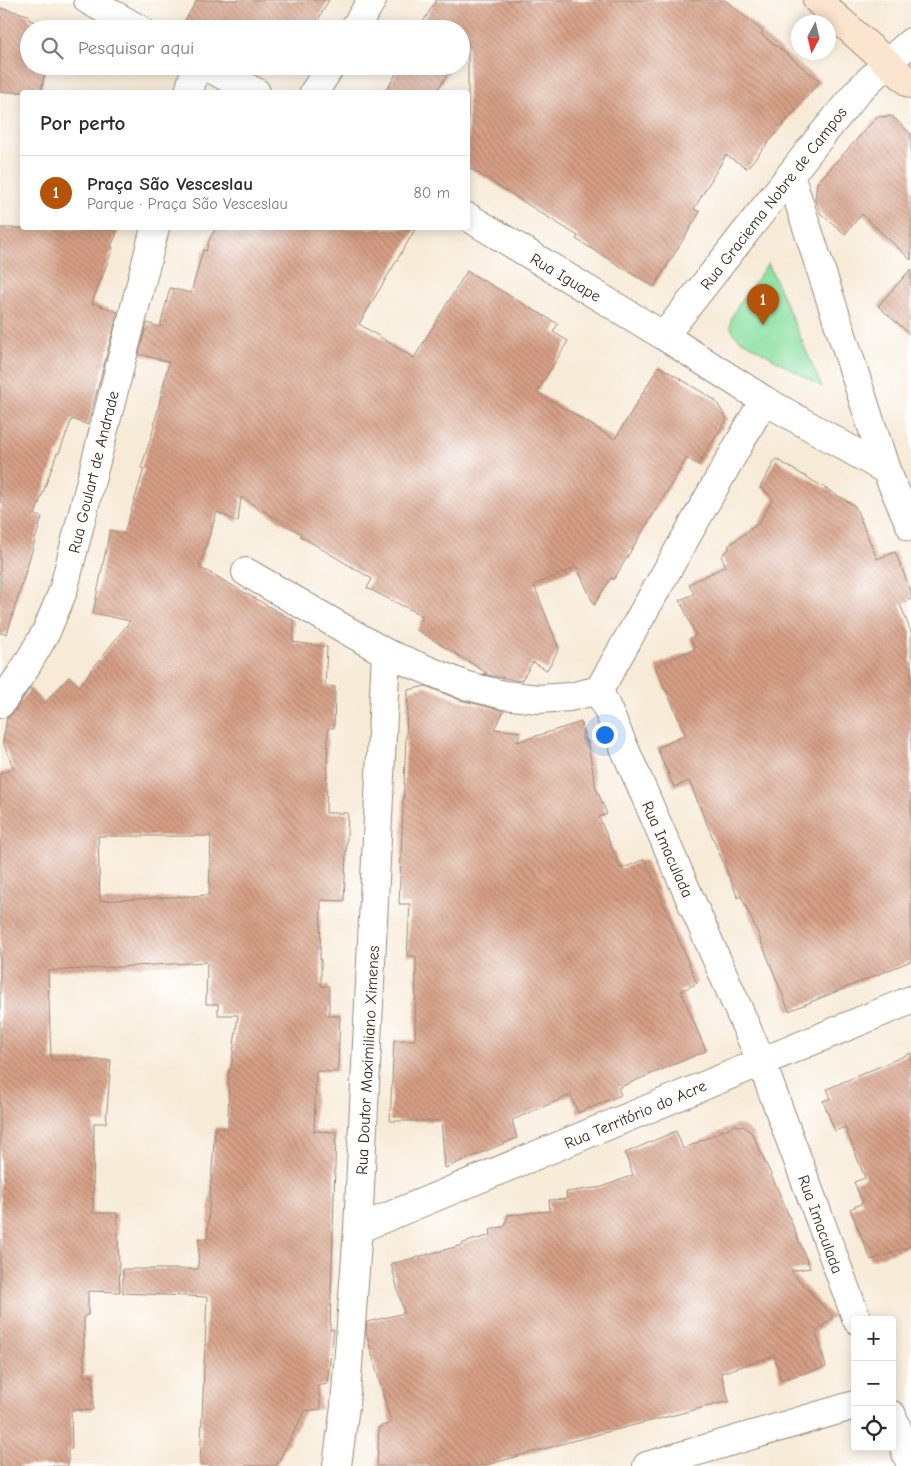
<!DOCTYPE html>
<html lang="pt">
<head>
<meta charset="utf-8">
<style>
	:root { --surface:#fff; --page:#f2f2f3; --text:#2b2b33; --muted:#7c7c81; --line:#e1e1e2; --accent:#b45309 }
	body { margin:0; font-family:"Comic Neue",sans-serif; background:var(--page); color:var(--text) }
	.controls { position:absolute; right:15px; bottom:15px; display:grid; overflow:hidden; border-radius:5px; box-shadow:0 2px 12px #0003 }
	.controls button { width:45px; height:45px; display:grid; place-items:center; padding:0; border:0; border-bottom:1px solid var(--line); background:var(--surface); color:var(--text); font:25px sans-serif }
	.compass { position:absolute; left:791px; top:15px; width:45px; height:45px; border-radius:50%; background:var(--surface); box-shadow:0 2px 12px #0003; rotate:187deg }
	.you { position:absolute; left:604px; top:734px; width:18px; height:18px; margin:-12px; border:4px solid #fff; border-radius:50%; background:#1a73e8; box-shadow:0 0 0 8px #1a73e833 }
	.badge { display:grid; place-items:center; width:32px; height:32px; border-radius:50%; background:var(--accent); color:#fff; font-size:16px; font-weight:700 }
	.pin { position:absolute; translate:-50% -41px; filter:drop-shadow(0 1px 2px #0008) }
	.pin::after { content:''; position:absolute; top:26px; width:18px; height:15px; background:inherit; clip-path:polygon(0 0,100% 0,50% 100%) }
	.list { margin:0; padding:0; list-style:none }
	h2 { display:flex; justify-content:space-between; align-items:center; height:65px; margin:0; padding:0 20px; font-size:21px }
	h2 small { font-size:16px; font-weight:400; color:var(--muted) }
	.list li { display:grid; grid-template-columns:32px 1fr auto; gap:15px; align-items:center; box-sizing:border-box; height:75px; padding:0 20px; border-top:1px solid var(--line) }
	.list b { display:block; font-size:19px; white-space:nowrap }
	.list p { margin:0; font-size:16px; white-space:nowrap; color:var(--muted) }
	.list em { font-size:16px; font-style:normal; color:var(--muted) }
	.icon { flex:none; width:28px; height:28px; fill:none; stroke:currentColor; stroke-width:2; stroke-linecap:round; stroke-linejoin:round }
	.map { position:relative; flex:none; width:911px; height:1466px; overflow:hidden }
	.search { position:absolute; background:var(--surface); box-shadow:0 2px 12px #0003; left:20px; top:20px; width:450px; height:55px; display:flex; align-items:center; gap:12px; box-sizing:border-box; padding:0 18px; border-radius:28px; color:var(--muted); font-size:19px }
	.panel { position:absolute; background:var(--surface); box-shadow:0 2px 12px #0003; left:20px; top:90px; width:450px; height:140px; border-radius:5px }
	.map>svg:first-child { display:block }
	.green { fill:#8be0a3; stroke:#638560 }
	.building { fill:url(#building-back-hatch); fill-rule:evenodd }
	.lines { fill:none; stroke-linecap:round; stroke-linejoin:round }
	.minor-casing { stroke:#998a7a; stroke-width:30 }
	.secondary-casing { stroke:#998a7a; stroke-width:30 }
	.minor { stroke:#fff; stroke-width:28 }
	.secondary { stroke:#fce5cf; stroke-width:28 }
	.labels { text-anchor:middle; stroke-width:5; stroke-linejoin:round; paint-order:stroke }
	.street-label { font-size:16px; fill:#3b2a1e; stroke:#fff }
</style>
</head>
<body>
<div class="map">
<svg width="911" height="1466" viewBox="0 0 911 1466">
	<defs>
		<pattern id="building-back-hatch" width="6" height="6" patternUnits="userSpaceOnUse" patternTransform="scale(1.25)"><rect width="6" height="6" fill="#d69f85"/><path d="M-1 5l2 2M0 0l6 6M5-1l2 2" fill="none" stroke="#af826c"/></pattern>
	</defs>
	<rect width="100%" height="100%" fill="#fff"/>
	<filter id="ink" filterUnits="userSpaceOnUse"><feTurbulence type="fractalNoise" baseFrequency=".02" numOctaves="2"/><feDisplacementMap in="SourceGraphic" scale="10" xChannelSelector="R" yChannelSelector="G"/><feConvolveMatrix kernelMatrix="1 2 1 2 8 2 1 2 1" color-interpolation-filters="sRGB"/></filter>
	<filter id="wash" filterUnits="userSpaceOnUse"><feTurbulence type="fractalNoise" baseFrequency=".0096" numOctaves="4" result="noise"/><feDisplacementMap in="SourceGraphic" scale="20" xChannelSelector="R" yChannelSelector="G"/><feGaussianBlur stdDeviation="1.12" result="paint"/><feColorMatrix in="noise" values="0 0 0 0 0 0 0 0 0 0 0 0 0 0 0 0 0 1.4 0 .05"/><feComposite in="paint" operator="in"/></filter>
	<g filter="url(#wash)">
		<rect width="100%" height="100%" fill="#f7ead7"/>
		<path class="green" d="M768,263l54,124 -84,-49c-5,-5 -9,-11 -7,-18 4,-14 28,-43 37,-57z"/>
		<g id="blocks">
			<path class="building" d="M197,0h132l-16,29h-133z
				M436,0h289l38,32 -2,2 59,47 -73,87 -21,-13 -32,54 6,3 -46,75 -78,-48 2,-3 -110,-69v-125l-7,10v-23h-42z
				M0,8l29,7v5l6,2 -1,2 19,4 -24,1v37h17l-5,26h-41z
				M401,66h52l-17,26h-51z
				M892,116l19,18v126l-49,-46 -17,20 -24,-20 -6,-15 2,-16 60,-66z
				M0,228h119l-8,19 2,1 -21,55 26,9 -30,113 -16,-6 -13,34h-2l-22,62 7,2 -35,117 -7,-1z
				M216,228h200l-57,96 55,34 53,-87 91,53 -5,8 15,9 -31,51 78,47 44,-73 56,34 12,19 -29,46 -11,-7 -73,121 -3,-1 -17,27 -17,-38 -43,18 25,64 -12,21 -14,-8 -12,19 -39,-7 5,-1 -70,-43 6,-14 -56,-28 5,-9 -72,-43 1,-2 -60,-37 -3,25 -21,-10 -18,56 8,3 87,50 -1,21 34,5 -2,39 10,1 -1,41h-6l-2,85h22l-4,88 -23,-1 -1,60h1v26h8v30h11l-2,48 -1,8 -21,-1 -2,60 22,1 -6,198 4,-1 -7,55 -9,2 3,23 -16,2 -29,55 -76,-1 7,-168 -84,-4v-24h75l1,-31 8,1 8,-112 13,1 1,-59h2l7,-54h-20v-11h-12l1,-42 -159,9 3,89h60l-5,63h-12l-1,90h24l3,79 -32,-1v24l-4,1v60h9v34h-22l1,39h-4v17h-68v-693l14,-4 -11,-27 4,-24 6,-5 17,-25 14,15 25,-26 10,9 51,-65 -37,-8 17,-83 14,4 20,-65 -3,-1 11,-34 17,-72 -30,-8 8,-31 13,4 10,-39 21,5 12,-43 3,1 4,-13zM98,836h113l-2,59 -109,6z
				M911,269v66l-33,-29z
				M776,459l79,47 22,53 18,-7 16,39v8l-11,5 11,28v329l-122,50 -32,-80 -16,-35 -3,2 -49,-117 -15,6 -17,-39 29,-13 -31,-69 40,-17 -5,-11 6,-2 -16,-36 14,-6 -5,-10 37,-18 -5,-10 9,-8 -2,-2 31,-23 14,-25 -13,-11z
				M426,686l34,14 44,11 -10,18 27,3 -4,10 64,-20 4,18h2l9,48 11,26 -8,3 22,52 24,-10 52,124 -16,8 25,60 -88,37 3,7 -43,18 -7,-18 -59,25 5,18 -72,30 -4,-47h-51l4,-81h21l1,-84h-9l3,-52h-11l9,-214z
				M911,1053v193l-40,14 -21,-51 13,-6 -9,-21 11,-4 -20,-51 -10,4 -12,-30 8,-3 -4,-9z
				M735,1125l8,1 9,7 30,66 28,69 -19,3 42,46 -17,15 10,35 -45,13 -7,-24 -53,17 8,28 -157,40 -89,25h-106l2,-39 12,-4 -25,-90 1,-11 37,-9 -13,-49 72,-19v-2l28,-8 -1,-5 15,-4 3,-11 42,-4 -1,-11 18,-1 -1,-7 36,-5 31,-12 -8,-22 51,-22 7,18z"/>
		</g>
	</g>
	<g filter="url(#ink)">
		<use href="#blocks" fill-opacity="0" stroke="#998a7a" stroke-width="1"/>
		<g class="lines">
			<defs>
				<path id="minor" d="M88,0l51,29
					M354,29l18,-29
					M205,66l51,26
					M189,92l7,-26
					M314,92l17,-26
					M790,175l96,295 25,57
					M468,217l196,119 100,64 122,70
					M664,336l153,-195 41,-50 29,-28 24,-21
					M764,400l-165,290 162,371 96,259
					M246,572l140,81 78,32 40,10 34,4 32,-2 29,-7
					M0,704l24,-34 22,-38 17,-41 92,-363
					M358,1229l553,-229
					M892,1415l19,51
					M337,1466l8,-60 13,-177 28,-576
					M647,1466l208,-61"/>
				<path id="secondary" d="M817,0l94,84"/>
			</defs>
			<use href="#minor" class="minor-casing"/>
			<use href="#secondary" class="secondary-casing"/>
			<use href="#minor" class="minor"/>
			<use href="#secondary" class="secondary"/>
		</g>
	</g>
	<g class="labels">
		<g class="street-label">
			<text transform="translate(773 198) rotate(-52)" y="6">Rua Graciema Nobre de Campos</text>
			<text transform="translate(566 277) rotate(31)" y="6">Rua Iguape</text>
			<text transform="translate(93 472) rotate(-76)" y="6">Rua Goulart de Andrade</text>
			<text transform="translate(668 849) rotate(66)" y="6">Rua Imaculada</text>
			<text transform="translate(367 1060) rotate(-87)" y="6">Rua Doutor Maximiliano Ximenes</text>
			<text transform="translate(635 1114) rotate(-23)" y="6">Rua Território do Acre</text>
			<text transform="translate(821 1224) rotate(70)" y="6">Rua Imaculada</text>
		</g>
	</g>
</svg>
<div class="controls">
<button>+</button>
<button>−</button>
<button><svg class="icon" aria-label="locate" viewBox="0 0 24 24"><circle cx="12" cy="12" r="6"/><path d="M12 2v4M12 18v4M2 12h4M18 12h4"/></svg></button>
</div>
<svg class="compass" viewBox="-18 -18 36 36"><path d="M0-13l5 13h-10z" fill="#e53935"/><path d="M0 13l5-13h-10z" fill="#7c7c81"/></svg>
<div class="you"></div>
<div class="pin badge" style="left:763px;top:325px">1</div>
<div class="search"><svg class="icon" aria-label="search" viewBox="0 0 24 24"><circle cx="10" cy="10" r="6"/><path d="M15 15l6 6"/></svg>Pesquisar aqui</div>
<section class="panel">
<h2>Por perto<small></small></h2>
<ul class="list">
<li><span class="badge">1</span><div><b>Praça São Vesceslau</b><p>Parque · Praça São Vesceslau</p></div><em>80 m</em></li>
</ul>
</section>
</div>
</body>
</html>
